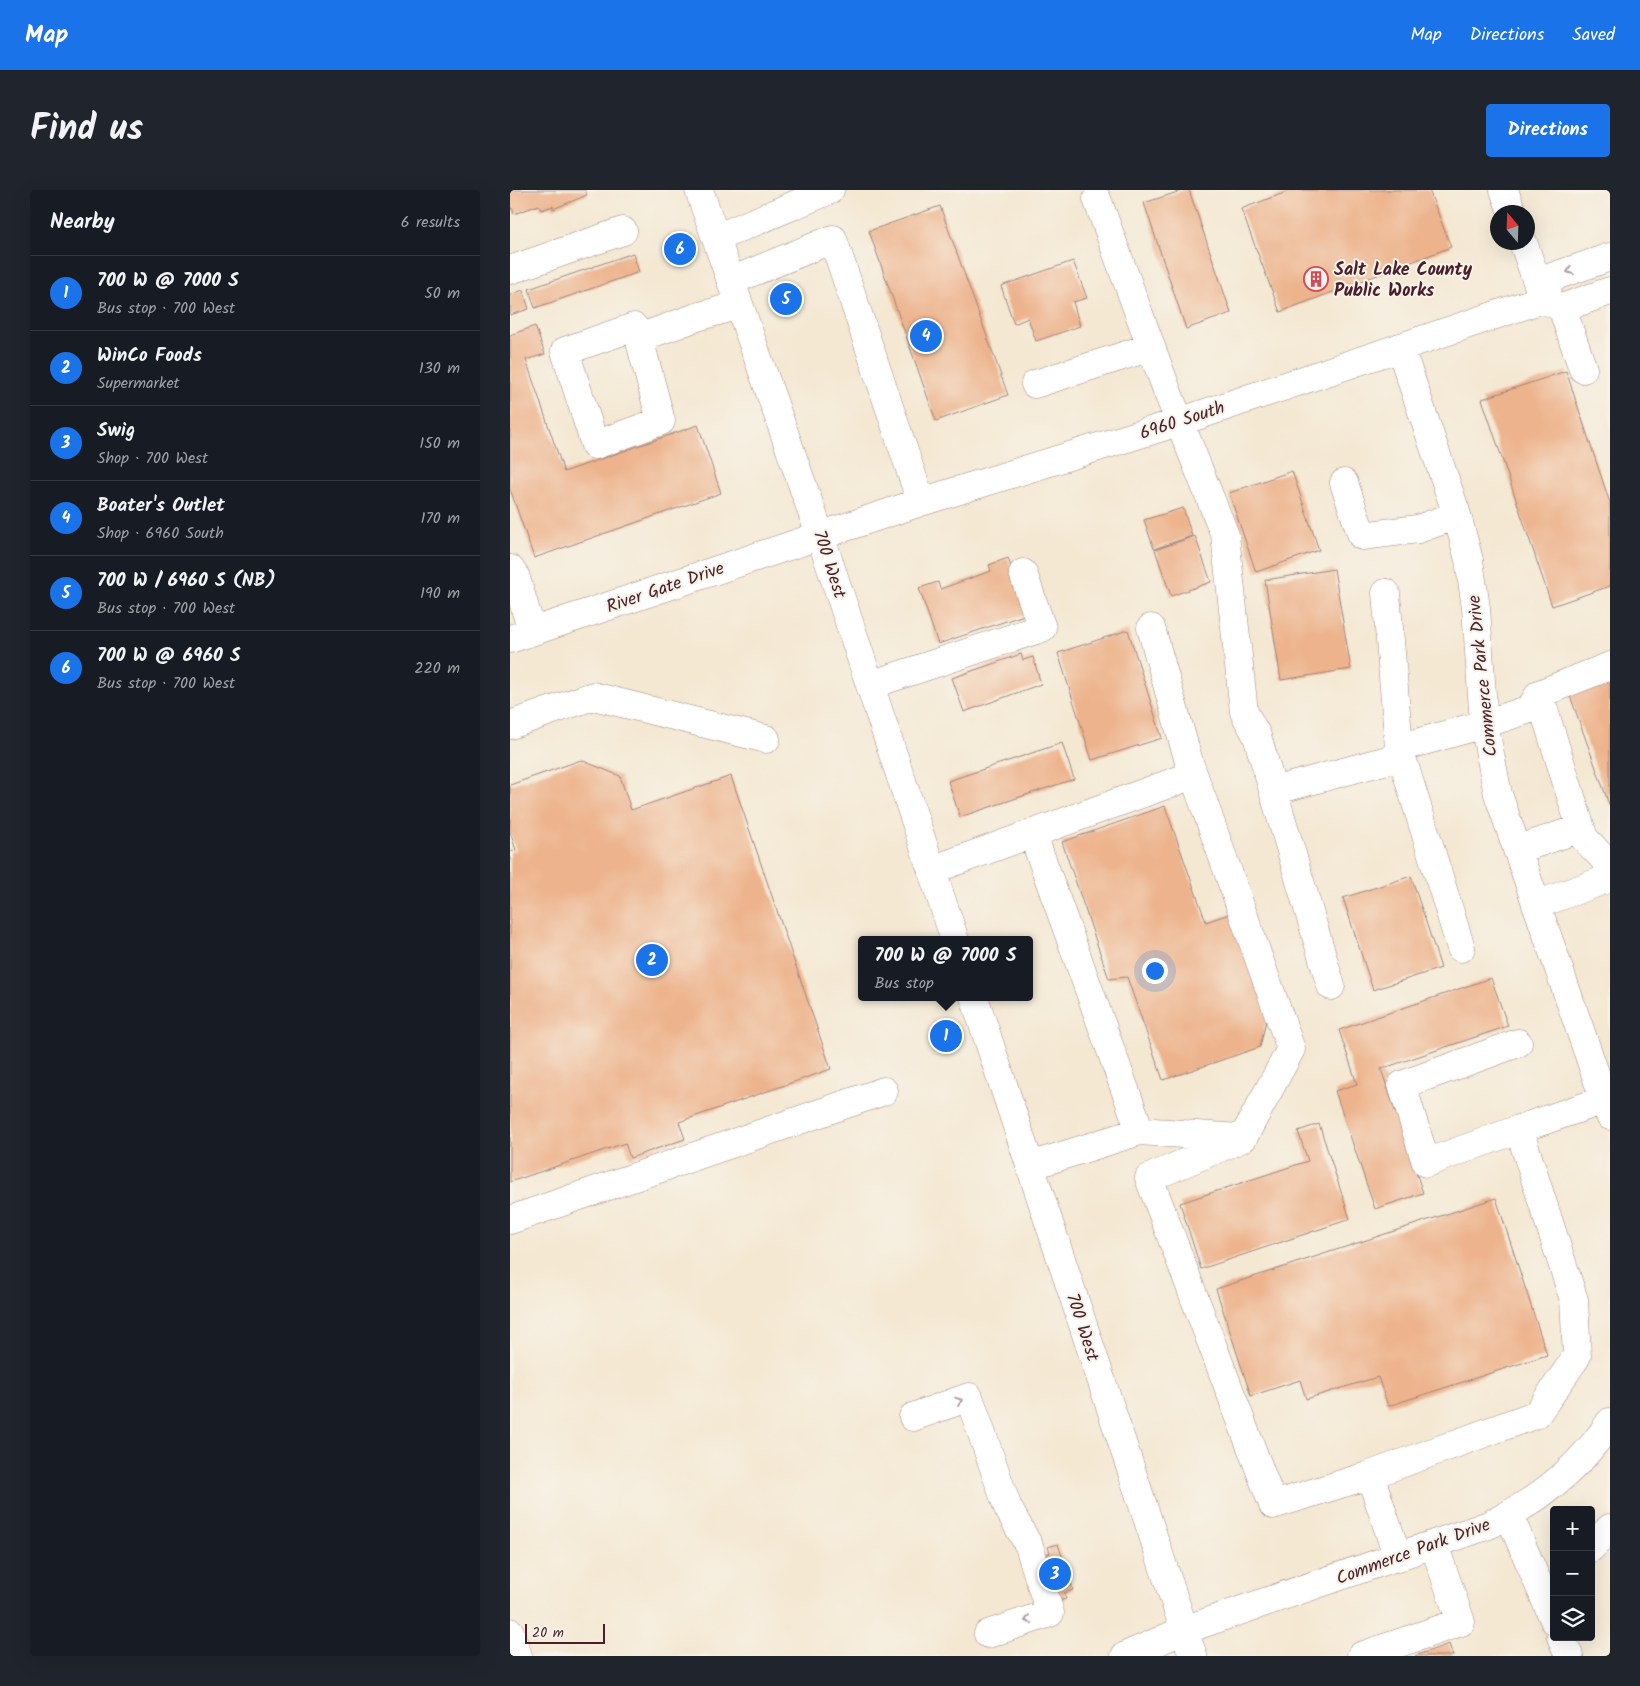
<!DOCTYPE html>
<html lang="en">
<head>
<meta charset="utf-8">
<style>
	:root { --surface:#171b24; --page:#20242c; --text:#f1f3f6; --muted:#9ea1a6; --line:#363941; --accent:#1a73e8 }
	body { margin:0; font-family:Kalam,sans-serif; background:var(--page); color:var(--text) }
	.controls { position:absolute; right:15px; bottom:15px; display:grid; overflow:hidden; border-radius:5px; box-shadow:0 5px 20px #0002 }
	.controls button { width:45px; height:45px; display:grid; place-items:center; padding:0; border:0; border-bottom:1px solid var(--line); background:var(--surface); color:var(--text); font:25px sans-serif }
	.compass { position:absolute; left:980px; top:15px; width:45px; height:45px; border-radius:50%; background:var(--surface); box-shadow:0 5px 20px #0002; rotate:341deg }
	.scale { position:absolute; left:15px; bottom:12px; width:80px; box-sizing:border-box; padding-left:5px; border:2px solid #4a1f2b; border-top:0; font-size:14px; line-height:18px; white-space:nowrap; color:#4a1f2b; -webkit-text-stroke:4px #f7f3e8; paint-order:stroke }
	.you { position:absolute; left:644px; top:780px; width:18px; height:18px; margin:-12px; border:4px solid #fff; border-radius:50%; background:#1a73e8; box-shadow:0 0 0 8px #1a73e833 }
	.badge { display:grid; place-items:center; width:32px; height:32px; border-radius:50%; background:var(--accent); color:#fff; font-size:16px; font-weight:700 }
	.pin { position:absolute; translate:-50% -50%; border:2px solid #fff; box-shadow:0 1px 5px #0006 }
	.popup { position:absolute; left:348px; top:746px; width:175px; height:65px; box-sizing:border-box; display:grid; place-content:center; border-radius:5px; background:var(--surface); filter:drop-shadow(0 1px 4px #0005); font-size:16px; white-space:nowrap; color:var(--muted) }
	.popup b { font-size:19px; color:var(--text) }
	.popup::after { content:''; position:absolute; left:50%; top:100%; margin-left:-10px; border:10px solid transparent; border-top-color:var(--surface) }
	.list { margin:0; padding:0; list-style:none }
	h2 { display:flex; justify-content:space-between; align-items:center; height:65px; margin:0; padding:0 20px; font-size:21px }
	h2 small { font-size:16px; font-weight:400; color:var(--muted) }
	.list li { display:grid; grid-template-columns:32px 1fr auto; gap:15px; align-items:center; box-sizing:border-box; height:75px; padding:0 20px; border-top:1px solid var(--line) }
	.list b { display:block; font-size:19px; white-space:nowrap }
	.list p { margin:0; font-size:16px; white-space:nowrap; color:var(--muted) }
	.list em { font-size:16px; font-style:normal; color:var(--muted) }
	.icon { flex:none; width:28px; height:28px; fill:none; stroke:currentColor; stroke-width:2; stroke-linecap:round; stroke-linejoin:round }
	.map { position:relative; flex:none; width:1100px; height:1466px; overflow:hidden; border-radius:5px }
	header { display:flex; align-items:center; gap:30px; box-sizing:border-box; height:70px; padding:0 25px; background:var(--accent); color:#fff }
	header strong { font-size:24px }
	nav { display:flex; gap:28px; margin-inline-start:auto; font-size:18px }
	.intro { display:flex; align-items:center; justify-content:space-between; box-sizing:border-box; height:120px; padding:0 30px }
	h1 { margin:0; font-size:35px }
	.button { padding:12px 22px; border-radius:5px; background:var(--accent); color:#fff; font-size:18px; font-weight:700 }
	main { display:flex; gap:30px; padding:0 30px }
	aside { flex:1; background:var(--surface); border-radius:5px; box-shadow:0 5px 20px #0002 }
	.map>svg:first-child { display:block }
	.building { fill:#edb38c }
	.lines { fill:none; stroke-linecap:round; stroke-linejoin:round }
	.minor-casing { stroke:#9f847f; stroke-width:29 }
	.major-casing { stroke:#9f847f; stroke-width:29 }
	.minor { stroke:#fff; stroke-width:28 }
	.major { stroke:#fff; stroke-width:28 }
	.oneway { stroke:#ae9aa0 }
	.labels { text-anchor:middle; stroke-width:4; stroke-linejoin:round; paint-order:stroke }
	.poi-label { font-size:18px; font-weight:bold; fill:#4a1f2b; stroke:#f7f3e8; text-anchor:start }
	.street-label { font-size:18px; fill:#4a1f2b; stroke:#f7f3e8 }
</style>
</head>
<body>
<header>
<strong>Map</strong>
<nav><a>Map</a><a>Directions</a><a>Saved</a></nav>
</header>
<div class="intro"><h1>Find us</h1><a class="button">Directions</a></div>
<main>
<aside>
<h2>Nearby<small>6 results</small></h2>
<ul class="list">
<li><span class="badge">1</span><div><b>700 W @ 7000 S</b><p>Bus stop · 700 West</p></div><em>50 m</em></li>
<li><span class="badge">2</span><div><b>WinCo Foods</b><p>Supermarket</p></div><em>130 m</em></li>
<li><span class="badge">3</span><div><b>Swig</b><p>Shop · 700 West</p></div><em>150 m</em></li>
<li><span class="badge">4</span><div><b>Boater's Outlet</b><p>Shop · 6960 South</p></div><em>170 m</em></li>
<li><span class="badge">5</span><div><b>700 W / 6960 S (NB)</b><p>Bus stop · 700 West</p></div><em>190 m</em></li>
<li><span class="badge">6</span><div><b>700 W @ 6960 S</b><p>Bus stop · 700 West</p></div><em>220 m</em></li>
</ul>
</aside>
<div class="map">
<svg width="1100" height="1466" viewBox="0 0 1100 1466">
	<rect width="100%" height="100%" fill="#f7f3e8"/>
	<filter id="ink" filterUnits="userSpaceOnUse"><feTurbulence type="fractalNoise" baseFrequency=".02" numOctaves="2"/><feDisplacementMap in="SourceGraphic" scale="10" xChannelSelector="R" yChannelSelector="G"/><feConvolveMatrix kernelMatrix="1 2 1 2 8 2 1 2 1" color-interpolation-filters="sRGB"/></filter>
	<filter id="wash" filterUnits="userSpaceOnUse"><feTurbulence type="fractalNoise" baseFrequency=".0096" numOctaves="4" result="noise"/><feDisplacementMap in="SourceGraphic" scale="20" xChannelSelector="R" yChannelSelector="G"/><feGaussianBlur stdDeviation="1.12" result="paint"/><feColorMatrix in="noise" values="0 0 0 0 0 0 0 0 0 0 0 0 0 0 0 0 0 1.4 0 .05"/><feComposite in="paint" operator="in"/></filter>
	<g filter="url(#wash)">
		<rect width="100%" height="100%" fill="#f4e8d3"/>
		<g id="blocks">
			<path class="building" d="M0,0h75l2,5 -34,14v-3l-12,4 -2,-5 -25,9 -2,-6 -2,1z
				M674,0h5l42,123 -45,16 -42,-126z
				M782,0h137l22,57 -171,65 -39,-103z
				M430,16l68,189 -72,26 -67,-190z
				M123,63l6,19 -104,36 -6,-19z
				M563,71l14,37 -14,4 7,24 -44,15 -8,-23 -14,6 -13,-38z
				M13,100l6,19 -19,6v-20z
				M25,136l10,28 -19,6 38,112 134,-47 23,68 -187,65 -24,-69v-154z
				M1056,181l44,132v83l-58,20 -70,-207z
				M782,281l27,79 -63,22 -27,-79z
				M673,318l9,28 -38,13 -10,-29z
				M685,346l16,46 -40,14 -16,-46z
				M498,368l19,56 -89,30 -19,-56 19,-6 2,7 51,-18 -2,-6z
				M824,379l17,100 -70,11 -16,-100z
				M618,440l34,108 -70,22 -34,-107z
				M511,464l2,6 10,-3 8,27 -77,28 -12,-34z
				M1100,484v133l-42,-117z
				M552,553l12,36 -114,38 -12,-36z
				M71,570l39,16 11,34 100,-34 100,293 -152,53 6,17 -55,19 -5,-15 -115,39v-330l6,-2 -6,-18v-47z
				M655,616l41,116 32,-11 32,92 -10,44 -97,33 -36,-103 -18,2 -47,-137z
				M901,686l30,92 -68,22 -30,-92z
				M981,788l17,48 -127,43 42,124 -48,16 -40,-118 22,-7 -18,-54z
				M809,934l31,95 -149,50 -21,-66 128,-42 -10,-30z
				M986,1008l51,157 -159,51 -10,-29 -72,22 -6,-19 -49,16 -35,-107z
				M548,1354l15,46 -9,3 2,6 -11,3 -15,-46 10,-3 -2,-6z
				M939,1454l4,12h-38z"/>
		</g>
	</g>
	<g filter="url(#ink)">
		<use href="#blocks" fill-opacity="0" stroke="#9f847f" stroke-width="1"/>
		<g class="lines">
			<defs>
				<path id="minor" d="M994,0l8,22
					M587,9l71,194 57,142 19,177 13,24 74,250
					M206,48l114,-48
					M1013,52l20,57
					M0,80l113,-39
					M221,91l102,-42 88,263
					M1033,109l9,-22 58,-20
					M1052,118l21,61
					M129,148l22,83 -66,24 -30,-94 69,-24 5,11 58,-21 42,-12
					M890,157l57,168 12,45 7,48 8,116 14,70 112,322
					M525,194l116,-37
					M834,293l18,53 56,-7 39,-14
					M0,379l5,6 17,56
					M876,403l13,155
					M641,438l38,134 102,287 -48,89 -94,40 124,327 97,-30
					M0,449l411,-137 258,-80 364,-123 19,9 48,-17
					M360,495l172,-57 -19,-55
					M1029,504l45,144 22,23 4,11
					M0,535l83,-29 173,43
					M763,601l129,-35
					M1007,660l64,-22
					M422,680l261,-95
					M1026,715l74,-27
					M951,758l-62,-200 85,-24 46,-15 9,-15 71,-28
					M1008,853l-116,42 24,78 93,-34
					M630,941l99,7
					M520,976l110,-35 -107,-296
					M0,1030l374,-129
					M403,1227l56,-20 39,111 21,38 21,67 -62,21
					M999,1325l45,105
					M1081,1358l19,-20
					M888,1368l-28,-83 167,-61 40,-58 -3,-56 -55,-171 85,-29
					M0,1442l8,24
					M1051,1447l8,19
					M615,1466l59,-26 305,-105c49,-24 91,-57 121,-103
					M851,1466l100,-34 -27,-77"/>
				<path id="major" d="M189,0l121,345 135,405
					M464,807l219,659"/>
			</defs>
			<use href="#minor" class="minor-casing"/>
			<use href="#major" class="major-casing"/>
			<use href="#minor" class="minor"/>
			<use href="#major" class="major"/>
		</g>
		<defs><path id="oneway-chevron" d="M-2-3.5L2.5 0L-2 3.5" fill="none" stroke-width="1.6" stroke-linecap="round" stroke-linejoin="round" transform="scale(1.25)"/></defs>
		<g class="oneway">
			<use href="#oneway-chevron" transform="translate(1060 81) rotate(161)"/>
			<use href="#oneway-chevron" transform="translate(449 1211) rotate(-19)"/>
			<use href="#oneway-chevron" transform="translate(518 1430) rotate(161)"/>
		</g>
	</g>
	<defs>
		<symbol id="building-ring" viewBox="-11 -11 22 22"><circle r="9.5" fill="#f7f3e8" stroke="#d1495b" stroke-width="1.5"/><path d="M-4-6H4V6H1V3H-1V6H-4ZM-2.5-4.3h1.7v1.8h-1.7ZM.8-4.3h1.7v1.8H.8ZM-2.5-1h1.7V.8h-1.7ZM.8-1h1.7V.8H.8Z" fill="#d1495b"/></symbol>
	</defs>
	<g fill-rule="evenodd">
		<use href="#building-ring" x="792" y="75" width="28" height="28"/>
	</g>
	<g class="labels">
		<g class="poi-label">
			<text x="824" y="85">Salt Lake County<tspan x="824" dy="21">Public Works</tspan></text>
		</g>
		<g class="street-label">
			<text transform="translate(672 230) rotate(-18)" y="6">6960 South</text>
			<text transform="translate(320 374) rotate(72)" y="6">700 West</text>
			<text transform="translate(155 397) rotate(-19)" y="6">River Gate Drive</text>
			<text transform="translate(972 486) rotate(-96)" y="6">Commerce Park Drive</text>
			<text transform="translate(573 1137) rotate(72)" y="6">700 West</text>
			<text transform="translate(903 1361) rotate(-20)" y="6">Commerce Park Drive</text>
		</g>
	</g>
</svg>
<div class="controls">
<button>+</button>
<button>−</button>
<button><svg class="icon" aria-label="layers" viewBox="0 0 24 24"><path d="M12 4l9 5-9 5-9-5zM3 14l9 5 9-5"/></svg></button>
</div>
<svg class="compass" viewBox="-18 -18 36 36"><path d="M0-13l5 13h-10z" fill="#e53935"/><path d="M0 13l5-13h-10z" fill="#9ea1a6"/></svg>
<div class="scale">20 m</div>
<div class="you"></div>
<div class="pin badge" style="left:436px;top:846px">1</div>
<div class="popup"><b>700 W @ 7000 S</b>Bus stop</div>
<div class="pin badge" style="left:142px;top:770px">2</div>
<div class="pin badge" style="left:545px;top:1384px">3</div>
<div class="pin badge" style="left:416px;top:146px">4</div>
<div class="pin badge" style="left:276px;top:109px">5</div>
<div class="pin badge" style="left:170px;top:59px">6</div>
</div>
</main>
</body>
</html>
